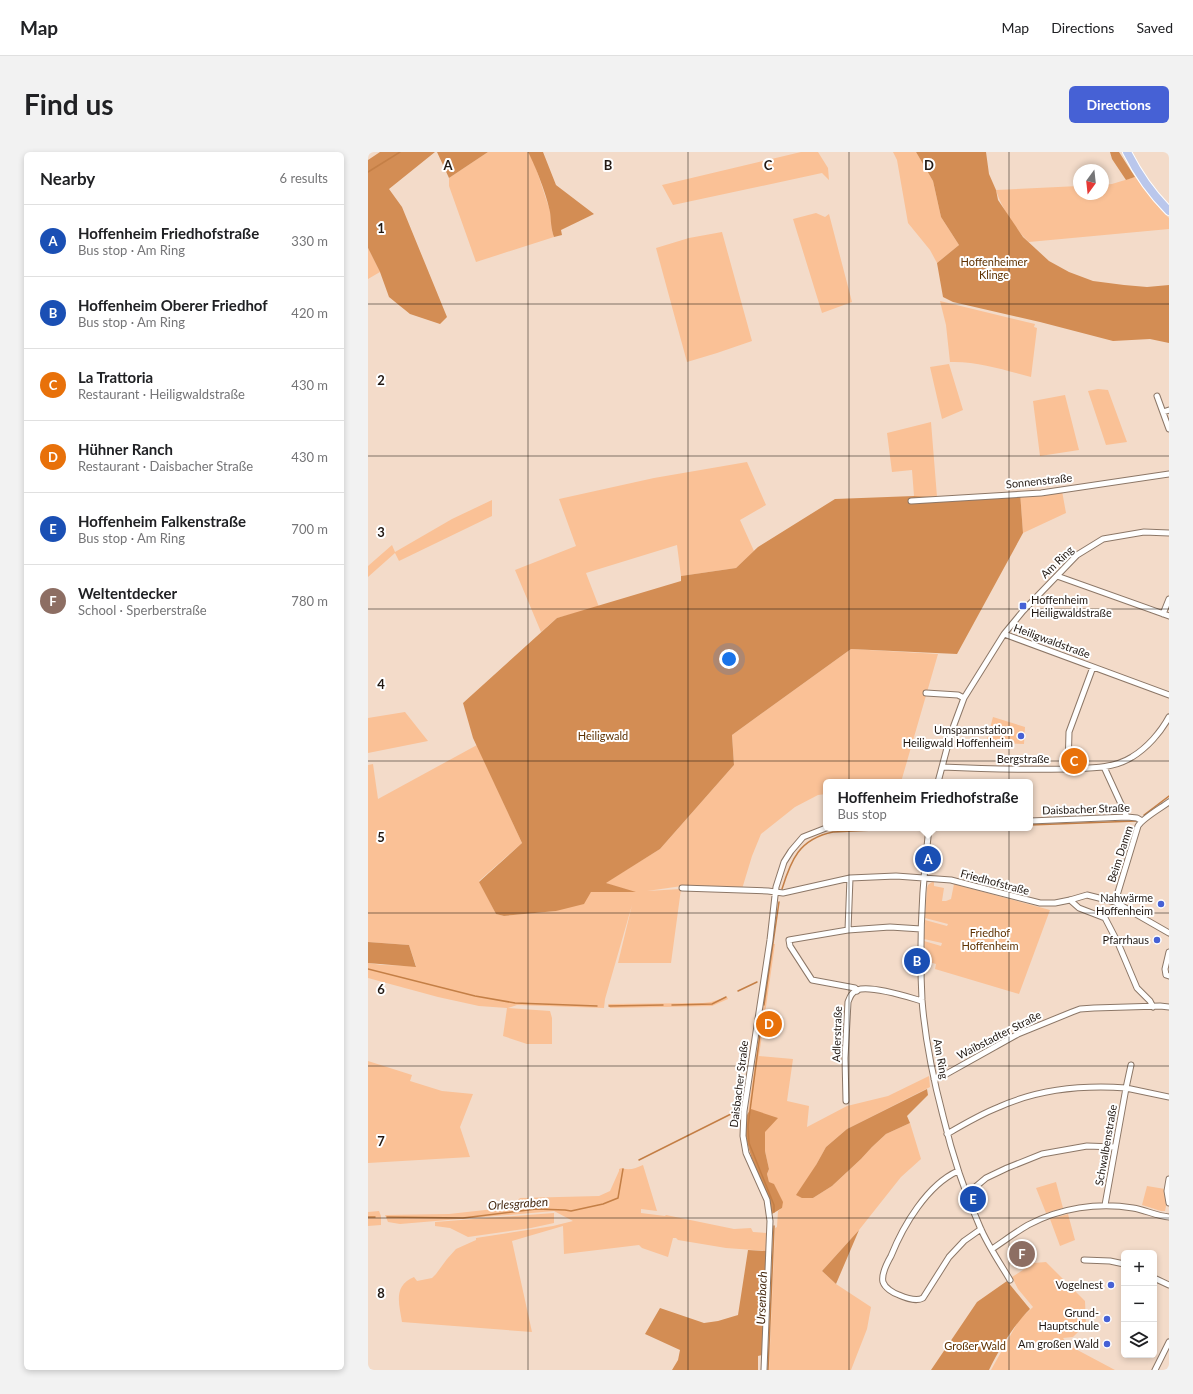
<!DOCTYPE html>
<html lang="en">
<head>
<meta charset="utf-8">
<style>
	:root { --surface:#fff; --page:#f2f2f2; --text:#202124; --muted:#757577; --line:#e0e0e0; --accent:#4661d5 }
	body { margin:0; font-family:Lato,sans-serif; background:var(--page); color:var(--text) }
	.controls { position:absolute; right:12px; bottom:12px; display:grid; overflow:hidden; border-radius:6px; box-shadow:0 2px 6px #0003 }
	.controls button { width:36px; height:36px; display:grid; place-items:center; padding:0; border:0; border-bottom:1px solid var(--line); background:var(--surface); color:var(--text); font:20px sans-serif }
	.compass { position:absolute; left:705px; top:12px; width:36px; height:36px; border-radius:50%; background:var(--surface); box-shadow:0 2px 6px #0003; rotate:195deg }
	.you { position:absolute; left:361px; top:507px; width:14px; height:14px; margin:-10px; border:3px solid #fff; border-radius:50%; background:#1a73e8; box-shadow:0 0 0 6px #1a73e833 }
	.badge { display:grid; place-items:center; width:26px; height:26px; border-radius:50%; background:var(--accent); color:#fff; font-size:13px; font-weight:700 }
	.pin { position:absolute; translate:-50% -50%; border:2px solid #fff; box-shadow:0 1px 4px #0006 }
	.popup { position:absolute; left:455px; top:627px; width:210px; height:52px; box-sizing:border-box; display:grid; place-content:center; border-radius:6px; background:var(--surface); filter:drop-shadow(0 1px 3px #0005); font-size:13px; white-space:nowrap; color:var(--muted) }
	.popup b { font-size:15px; color:var(--text) }
	.popup::after { content:''; position:absolute; left:50%; top:100%; margin-left:-8px; border:8px solid transparent; border-top-color:var(--surface) }
	.list { margin:0; padding:0; list-style:none }
	h2 { display:flex; justify-content:space-between; align-items:center; height:52px; margin:0; padding:0 16px; font-size:17px }
	h2 small { font-size:13px; font-weight:400; color:var(--muted) }
	.list li { display:grid; grid-template-columns:26px 1fr auto; gap:12px; align-items:center; box-sizing:border-box; height:72px; padding:0 16px; border-top:1px solid var(--line) }
	.list b { display:block; font-size:15px; white-space:nowrap }
	.list p { margin:0; font-size:13px; white-space:nowrap; color:var(--muted) }
	.list em { font-size:13px; font-style:normal; color:var(--muted) }
	.icon { flex:none; width:22px; height:22px; fill:none; stroke:currentColor; stroke-width:2; stroke-linecap:round; stroke-linejoin:round }
	.map { position:relative; flex:none; width:801px; height:1218px; overflow:hidden; border-radius:6px }
	header { display:flex; align-items:center; gap:24px; box-sizing:border-box; height:56px; padding:0 20px; background:var(--surface); border-bottom:1px solid var(--line) }
	header strong { font-size:19px }
	nav { display:flex; gap:22px; margin-inline-start:auto; font-size:14px }
	.intro { display:flex; align-items:center; justify-content:space-between; box-sizing:border-box; height:96px; padding:0 24px }
	h1 { margin:0; font-size:28px }
	.button { padding:10px 18px; border-radius:6px; background:var(--accent); color:#fff; font-size:14px; font-weight:700 }
	main { display:flex; gap:24px; padding:0 24px }
	aside { flex:1; background:var(--surface); border-radius:6px; box-shadow:0 2px 6px #0003 }
	.map>svg:first-child { display:block }
	.green { fill:#fac196 }
	.forest { fill:#d38d54 }
	.lines { fill:none; stroke-linecap:round; stroke-linejoin:round }
	.stream { stroke:#c47f46; stroke-width:1.5 }
	.street-casing { stroke:#8c7767; stroke-width:7 }
	.primary-casing { stroke:#fff; stroke-width:10 }
	.street { stroke:#fff; stroke-width:5 }
	.primary { stroke:#bac7ec; stroke-width:8 }
	.grid { fill:none; stroke:#221913; stroke-width:1; stroke-opacity:0.55 }
	.poi-dot { fill:#4661d5; stroke:#fff; stroke-width:1.5 }
	.labels { text-anchor:middle; stroke-width:4; stroke-linejoin:round; paint-order:stroke }
	.park-label { font-size:11px; fill:#5f3202; stroke:#fff }
	.street-label { font-size:11px; fill:#221913; stroke:#fff }
	.poi-label { font-size:11px; fill:#221913; stroke:#fff; text-anchor:end }
	.water-label { font-size:12px; font-style:italic; fill:#462911; stroke:#fff }
	.grid-label { font-size:13px; text-anchor:middle; font-weight:bold; fill:#221913; stroke:#fff; stroke-width:4; stroke-linejoin:round; paint-order:stroke }
</style>
</head>
<body>
<header>
<strong>Map</strong>
<nav><a>Map</a><a>Directions</a><a>Saved</a></nav>
</header>
<div class="intro"><h1>Find us</h1><a class="button">Directions</a></div>
<main>
<aside>
<h2>Nearby<small>6 results</small></h2>
<ul class="list">
<li><span class="badge" style="background:#1a4fb4">A</span><div><b>Hoffenheim Friedhofstraße</b><p>Bus stop · Am Ring</p></div><em>330 m</em></li>
<li><span class="badge" style="background:#1a4fb4">B</span><div><b>Hoffenheim Oberer Friedhof</b><p>Bus stop · Am Ring</p></div><em>420 m</em></li>
<li><span class="badge" style="background:#e8710a">C</span><div><b>La Trattoria</b><p>Restaurant · Heiligwaldstraße</p></div><em>430 m</em></li>
<li><span class="badge" style="background:#e8710a">D</span><div><b>Hühner Ranch</b><p>Restaurant · Daisbacher Straße</p></div><em>430 m</em></li>
<li><span class="badge" style="background:#1a4fb4">E</span><div><b>Hoffenheim Falkenstraße</b><p>Bus stop · Am Ring</p></div><em>700 m</em></li>
<li><span class="badge" style="background:#8d6e63">F</span><div><b>Weltentdecker</b><p>School · Sperberstraße</p></div><em>780 m</em></li>
</ul>
</aside>
<div class="map">
<svg width="801" height="1218" viewBox="0 0 801 1218">
	<rect width="100%" height="100%" fill="#f3dbc9"/>
	<path class="green" d="M120,0h40l6,10 16,49 2,20 2,6 -78,25 -27,-76v-8z
		M433,0h17l10,16 1,12 -7,-7 -149,32 -11,-20z
		M525,0h23l17,29 8,36 18,28 -22,18 -7,-13 -22,-27 -11,-63z
		M767,25l26,33 8,8v11l-140,13c-12,-10 -29,-37 -33,-52l83,-4v8h24v-9l9,-1z
		M448,61l9,4 4,-3 23,88 -30,11 -29,-94z
		M354,80l30,109 -35,12 -30,9 -31,-114 33,-10z
		M0,96l12,24 -12,7z
		M572,149l95,23 -1,3 3,1 -6,49c-27,-7 -53,-16 -81,-15l-4,-37z
		M581,212l14,46 -21,9 -12,-52z
		M730,237l10,1 19,52 -21,3 -18,-54z
		M697,243l14,55 -39,6 -7,-55z
		M563,270l6,75 -23,-1 -2,-26 -20,2 -5,-39z
		M379,310l19,43 -26,15 14,31 -18,17 -55,8 -4,-31 -91,28 13,34 -42,11 -16,14 -26,-62 61,-24 -17,-47 95,-21z
		M694,339l4,22 -43,20 -3,-41z
		M124,348v16l-93,45 -4,-8 -27,24v-11l24,-21 3,7 57,-33z
		M483,497l87,5 -37,128h-75v12l-8,1 -23,12 -34,27 -9,22 -10,33 -60,-3 -35,5 34,-2 -10,74h-53l14,-58 -27,94 -1,9 -87,-3 -9,3 42,3 2,7v26h-25l-24,-8 4,-28 -28,-2 -41,-9 -70,-19v-15l14,2 34,1 -7,-21 -41,-3v-177l5,-1 5,35 99,-54 45,98 -43,38 17,33 8,2 52,-5 35,-19h43l-29,-9 55,-34 74,-84 -2,-30z
		M37,560l23,29 -60,12v-35z
		M625,565l32,10 -1,17 -38,-1z
		M564,730h2v4l10,2 -2,13h4l5,-2 3,-15 96,26 -31,84 -84,-25 1,-5 -11,-3 -1,-20 17,5 1,-3 -18,-4 1,-19 22,6 1,-2 -23,-6 2,-30 1,-3z
		M404,792h3l-16,112 34,3 -6,42 22,5 -2,21 40,-21 41,-10 41,-20 1,11 -83,42 -21,18 -10,18 -3,33 19,-12 29,-27 11,-12 14,-13 24,-11 11,36 -20,18 -42,53 -37,41 14,13 35,23 -4,22 -16,41h-82l6,-142 2,-1 1,-16 4,-3 -13,-26 -2,-8 2,-5 -4,-18v-19l-14,-23 -3,3z
		M359,845l1,2 -16,7 -102,2 -2,-4 95,-1 8,-1z
		M0,909l44,14 -2,6 32,10 31,3 -13,33 10,30 -102,6z
		M275,1013l14,46 -16,-2v4l24,3 1,-1 68,14 17,-1 2,4 14,1 -1,18 -40,-3 -48,-8 -2,-2h-3l-5,19 -26,-9 -3,-3 -75,9 -1,-28 -51,15 20,91 -130,-10c-3,-19 -9,-36 12,-45l3,4 15,-3 4,-4 11,-15 9,-10 20,-9v-2l77,-12 20,-5 -19,-10 -154,13 -12,-2 -3,-7 64,-1 63,-7 8,-9 79,-2 11,-5 9,-20v-2l3,-1c7,3 14,0 21,-3z
		M688,1030l7,26 -17,5 -10,-25z
		M779,1034l18,3 1,17 -1,5h-4l-19,-6z
		M11,1059l2,5v9l-13,1v-14z
		M186,1061v10l-23,5 -63,9 -18,-9 -15,-2v-4z
		M700,1062l7,26 -15,6 -10,-27z
		M678,1110l39,39 1,23 -13,13 -10,1 5,7 47,25h-124l28,-50 14,-13 -15,-18 -6,-12 22,-14z"/>
	<path class="forest" d="M12,0h55l-46,37 13,18 45,110 -7,7 -30,-10 -21,-17 -9,-25 -12,-24v-88z
		M69,0h51l-39,26z
		M160,0h15l13,33 38,29 -33,16 1,5 -8,2c-3,-8 -3,-16 -4,-25 -3,-16 -14,-45 -22,-60z
		M548,0h70l3,22 7,16 2,10 25,37 26,24 20,11 24,9 31,4 23,2 22,-2v58l-19,-4 -37,2 -73,-19 -87,-20 -10,-5 -6,-34 22,-18 -18,-28 -8,-36z
		M742,0h9l16,25 -9,3 -14,-21z
		M652,340l3,41 -66,121 -106,-5 -119,86 2,30 -74,84 -54,34 30,9h-45l-7,12 -28,7 -52,5 -8,-2 -17,-32 43,-39 -49,-105 -10,-35 94,-85 124,-37v-5l55,-8 22,-21 77,-48 79,-3 23,1z
		M0,790l41,3 7,22 -48,-4z
		M559,937l1,6 -21,21 3,7 -24,11 -14,13 -11,12 -29,27 -19,12h-11l-6,-3 20,-30 10,-18 21,-18z
		M383,957l27,9 -13,14v19l4,18 -2,5 2,8 5,2 9,18 -1,6 -10,6c-4,-24 -41,-85 -21,-105z
		M491,1078l-23,54 -14,-13z
		M380,1098l18,1 -4,104 -4,1v14h-86l6,-10 2,-10 -35,-16 15,-26 44,15 14,-2 20,-6z
		M639,1129l23,28c-17,17 -30,39 -41,61h-58l46,-68z"/>
	<g class="lines">
		<path class="stream" d="M0,20l32,-20
			M776,663l25,-19
			M662,673l106,-4
			M414,737c9,-29 17,-50 51,-57l81,-4
			M0,817l107,27 40,7 82,3
			M370,839l19,-9
			M304,853l40,-1 14,-7
			M396,853l15,-103
			M241,854l54,-1
			M395,859l-15,115 1,17 25,62v7
			M271,1008l100,-50
			M0,1065h7
			M19,1065l76,1 73,-9 29,1 6,1 32,-7 15,-6 5,-29
			M400,1218l6,-144"/>
		<defs>
			<path id="street" d="M789,244l12,33
				M795,260l6,-2
				M543,349l130,-8 128,-19
				M689,424l112,40
				M795,462l6,-15
				M636,482l165,61
				M558,541l32,2 6,3
				M574,615c42,2 82,3 125,2 22,-1 46,0 65,-12 15,-9 29,-25 37,-40
				M736,615l23,50
				M700,617l1,-37 24,-65
				M570,630l13,-49 13,-35 40,-64 19,-23 54,-56 26,-16 41,-7 25,1
				M662,669l97,-4 10,1 5,3
				M561,676c-7,57 -10,114 -7,172 3,39 11,78 21,116 9,38 21,75 37,111 8,19 20,36 30,53
				M314,736l86,3 15,2 67,-15 46,-2 55,4 89,23h15l15,-3 17,-5 28,7 54,31
				M702,748l9,8 26,10 13,25 19,45 13,13 3,6
				M747,750l23,-76c5,-8 23,-18 31,-24
				M480,778l2,-52
				M801,800l-4,17 1,6 3,1
				M489,839l-2,-3 -43,-8 -22,-34 -1,-6 59,-10 42,-3 31,2
				M763,913l-5,23 43,9
				M566,927l7,-2 77,-43 54,-22 8,-3 14,-1 66,-2 9,1
				M478,949l-1,-43 3,-56c2,-5 3,-9 9,-12 14,-5 51,7 65,11
				M579,982c17,-10 34,-20 52,-27 40,-18 84,-22 127,-19l-21,117
				M590,1019c-31,14 -55,55 -67,85 -4,7 -10,18 -8,26 2,6 10,11 16,13 7,3 17,7 24,3l26,-41 15,-16 17,-12
				M801,1027l-2,12 2,12
				M599,1042l19,-16 21,-10 35,-14 45,-8 28,1
				M624,1097c12,-8 24,-17 36,-24 32,-17 70,-23 105,-17 12,2 24,8 36,9
				M716,1108l26,1 14,3
				M786,1126l15,7
				M396,1218l6,-149 -3,-21 -21,-47 -3,-17 1,-25 26,-171 6,-53 8,-25 7,-11 12,-14 23,-9
				M787,1218l14,-28"/>
			<path id="primary" d="M759,0c11,22 25,42 42,59"/>
		</defs>
		<use href="#street" class="street-casing"/>
		<use href="#primary" class="primary-casing"/>
		<use href="#street" class="street"/>
		<use href="#primary" class="primary"/>
	</g>
	<path class="grid" d="M160,0v1218M320,0v1218M481,0v1218M641,0v1218M0,152h801M0,304h801M0,457h801M0,609h801M0,761h801M0,914h801M0,1066h801"/>
	<g class="poi-dot">
		<rect x="651" y="450" width="8" height="8" rx="2"/>
		<circle cx="653" cy="584" r="4"/>
		<circle cx="793" cy="752" r="4"/>
		<circle cx="789" cy="788" r="4"/>
		<circle cx="743" cy="1133" r="4"/>
		<circle cx="739" cy="1167" r="4"/>
		<circle cx="739" cy="1192" r="4"/>
	</g>
	<g class="labels">
		<g class="park-label">
			<text x="626" y="114">Hoffenheimer<tspan x="626" dy="13">Klinge</tspan></text>
			<text x="235" y="588">Heiligwald</text>
			<text x="622" y="785">Friedhof<tspan x="622" dy="13">Hoffenheim</tspan></text>
			<text x="607" y="1198">Großer Wald</text>
		</g>
		<g class="street-label">
			<text transform="translate(671 329) rotate(-6)" y="4">Sonnenstraße</text>
			<text transform="translate(689 410) rotate(-44)" y="4">Am Ring</text>
			<text transform="translate(684 489) rotate(20)" y="4">Heiligwaldstraße</text>
			<text x="655" y="611">Bergstraße</text>
			<text transform="translate(718 657) rotate(-2)" y="4">Daisbacher Straße</text>
			<text transform="translate(752 702) rotate(-72)" y="4">Beim Damm</text>
			<text transform="translate(627 730) rotate(15)" y="4">Friedhofstraße</text>
			<text transform="translate(469 882) rotate(-88)" y="4">Adlerstraße</text>
			<text transform="translate(631 883) rotate(-27)" y="4">Waibstadter Straße</text>
			<text transform="translate(573 907) rotate(80)" y="4">Am Ring</text>
			<text transform="translate(371 932) rotate(-83)" y="4">Daisbacher Straße</text>
			<text transform="translate(738 993) rotate(-80)" y="4">Schwalbenstraße</text>
		</g>
		<g class="poi-label">
			<text x="663" y="452" text-anchor="start">Hoffenheim<tspan x="663" dy="13">Heiligwaldstraße</tspan></text>
			<text x="645" y="582">Umspannstation<tspan x="645" dy="13">Heiligwald Hoffenheim</tspan></text>
			<text x="785" y="750">Nahwärme<tspan x="785" dy="13">Hoffenheim</tspan></text>
			<text x="781" y="792">Pfarrhaus</text>
			<text x="735" y="1137">Vogelnest</text>
			<text x="731" y="1165">Grund-<tspan x="731" dy="13">Hauptschule</tspan></text>
			<text x="731" y="1196">Am großen Wald</text>
		</g>
		<g class="water-label">
			<text transform="translate(150 1052) rotate(-4)" y="4">Orlesgraben</text>
			<text transform="translate(394 1146) rotate(-88)" y="4">Ursenbach</text>
		</g>
	</g>
	<g class="grid-label">
		<text x="80" y="18">A</text>
		<text x="240" y="18">B</text>
		<text x="400" y="18">C</text>
		<text x="561" y="18">D</text>
		<text x="13" y="81">1</text>
		<text x="13" y="233">2</text>
		<text x="13" y="385">3</text>
		<text x="13" y="537">4</text>
		<text x="13" y="690">5</text>
		<text x="13" y="842">6</text>
		<text x="13" y="994">7</text>
		<text x="13" y="1146">8</text>
	</g>
</svg>
<div class="controls">
<button>+</button>
<button>−</button>
<button><svg class="icon" aria-label="layers" viewBox="0 0 24 24"><path d="M12 4l9 5-9 5-9-5zM3 14l9 5 9-5"/></svg></button>
</div>
<svg class="compass" viewBox="-18 -18 36 36"><path d="M0-13l5 13h-10z" fill="#e53935"/><path d="M0 13l5-13h-10z" fill="#757577"/></svg>
<div class="you"></div>
<div class="pin badge" style="left:560px;top:707px;background:#1a4fb4">A</div>
<div class="popup"><b>Hoffenheim Friedhofstraße</b>Bus stop</div>
<div class="pin badge" style="left:549px;top:809px;background:#1a4fb4">B</div>
<div class="pin badge" style="left:706px;top:609px;background:#e8710a">C</div>
<div class="pin badge" style="left:401px;top:872px;background:#e8710a">D</div>
<div class="pin badge" style="left:605px;top:1047px;background:#1a4fb4">E</div>
<div class="pin badge" style="left:654px;top:1102px;background:#8d6e63">F</div>
</div>
</main>
</body>
</html>
